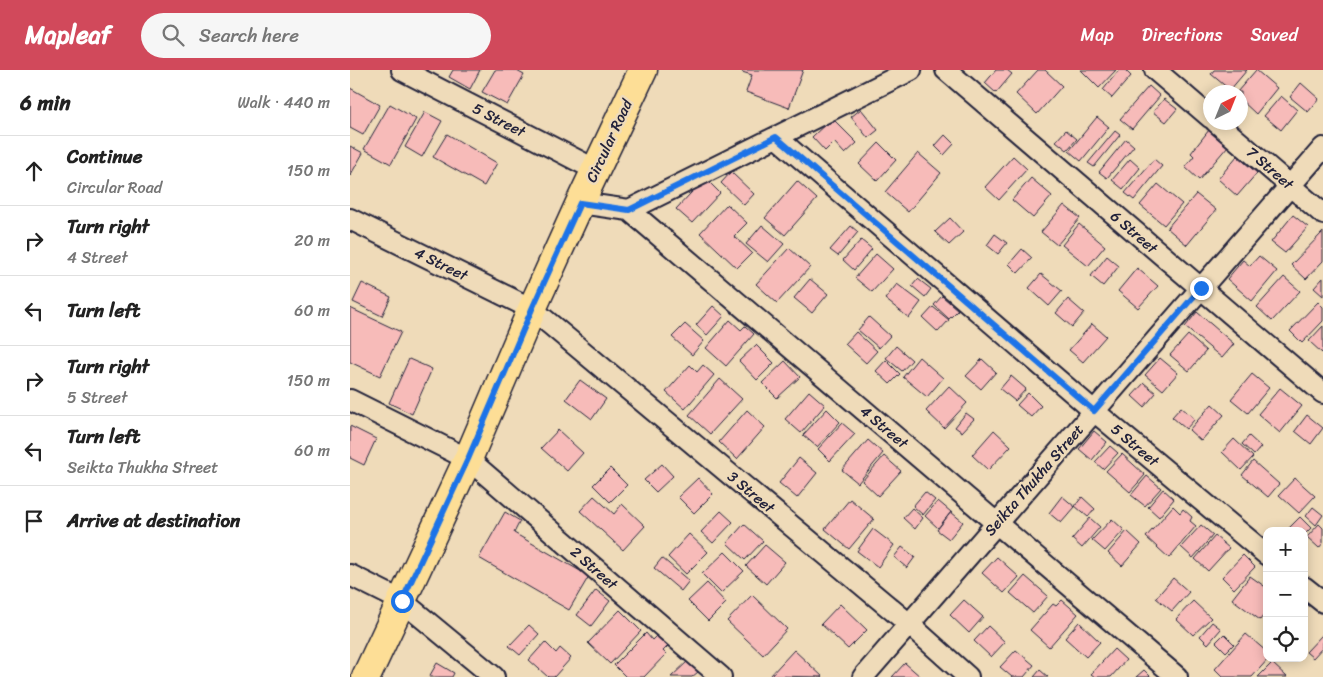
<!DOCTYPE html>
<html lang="en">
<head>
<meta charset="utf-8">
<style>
	:root { --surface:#fff; --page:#f6f6f6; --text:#222; --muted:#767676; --line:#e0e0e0; --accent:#d1495b }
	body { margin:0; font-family:Sriracha,sans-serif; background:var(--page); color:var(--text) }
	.controls { position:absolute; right:15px; bottom:15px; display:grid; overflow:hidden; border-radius:10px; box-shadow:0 2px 12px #0003 }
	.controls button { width:45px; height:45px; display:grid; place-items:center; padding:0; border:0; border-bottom:1px solid var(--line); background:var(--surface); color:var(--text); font:25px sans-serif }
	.compass { position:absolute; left:853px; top:15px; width:45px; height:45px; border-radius:50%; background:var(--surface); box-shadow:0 2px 12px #0003; rotate:43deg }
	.stop { position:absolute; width:15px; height:15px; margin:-11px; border:4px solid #1a73e8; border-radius:50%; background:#fff }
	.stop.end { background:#1a73e8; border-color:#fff; box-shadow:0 1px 5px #0008 }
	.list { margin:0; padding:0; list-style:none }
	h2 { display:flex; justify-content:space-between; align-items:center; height:65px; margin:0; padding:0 20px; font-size:21px }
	h2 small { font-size:16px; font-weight:400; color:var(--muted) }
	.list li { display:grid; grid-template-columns:32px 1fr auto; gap:15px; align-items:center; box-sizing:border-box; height:70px; padding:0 20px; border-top:1px solid var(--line) }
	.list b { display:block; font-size:19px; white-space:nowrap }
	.list p { margin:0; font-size:16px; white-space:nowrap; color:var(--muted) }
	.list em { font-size:16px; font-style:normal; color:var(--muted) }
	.icon { flex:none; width:28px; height:28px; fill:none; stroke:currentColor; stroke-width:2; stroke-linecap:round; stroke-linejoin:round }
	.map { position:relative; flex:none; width:973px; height:607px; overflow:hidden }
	header { display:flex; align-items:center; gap:30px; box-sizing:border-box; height:70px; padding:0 25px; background:var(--accent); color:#fff }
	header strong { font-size:24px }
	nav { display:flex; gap:28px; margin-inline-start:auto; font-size:18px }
	.search { width:350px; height:45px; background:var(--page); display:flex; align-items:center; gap:12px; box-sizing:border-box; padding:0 18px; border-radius:28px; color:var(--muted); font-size:19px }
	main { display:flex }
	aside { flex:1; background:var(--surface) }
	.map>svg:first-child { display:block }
	.building { fill:#f7bbb9; stroke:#22223b }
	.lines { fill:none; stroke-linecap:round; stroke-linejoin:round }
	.street-casing { stroke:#22223b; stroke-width:24 }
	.primary-casing { stroke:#22223b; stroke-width:31 }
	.street { stroke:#efdbb9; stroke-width:20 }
	.primary { stroke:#fdde96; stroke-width:28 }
	.route { stroke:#1a73e8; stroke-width:6 }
	.labels { text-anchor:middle; stroke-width:5; stroke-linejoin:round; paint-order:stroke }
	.street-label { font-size:15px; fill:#22223b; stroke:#efdbb9 }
</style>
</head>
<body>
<header>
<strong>Mapleaf</strong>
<div class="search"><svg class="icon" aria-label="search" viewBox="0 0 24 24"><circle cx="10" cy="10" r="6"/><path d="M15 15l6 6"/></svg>Search here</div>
<nav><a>Map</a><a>Directions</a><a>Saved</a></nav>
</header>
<main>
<aside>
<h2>6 min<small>Walk · 440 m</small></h2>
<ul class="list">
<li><svg class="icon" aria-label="ahead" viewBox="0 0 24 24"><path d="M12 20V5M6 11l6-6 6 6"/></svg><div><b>Continue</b><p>Circular Road</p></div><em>150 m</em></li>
<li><svg class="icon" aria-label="right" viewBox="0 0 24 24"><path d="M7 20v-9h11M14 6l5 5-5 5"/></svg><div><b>Turn right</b><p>4 Street</p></div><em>20 m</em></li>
<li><svg class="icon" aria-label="left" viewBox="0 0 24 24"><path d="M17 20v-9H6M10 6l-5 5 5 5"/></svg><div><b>Turn left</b></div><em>60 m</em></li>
<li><svg class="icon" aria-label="right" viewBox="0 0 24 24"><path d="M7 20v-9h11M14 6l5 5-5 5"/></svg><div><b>Turn right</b><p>5 Street</p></div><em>150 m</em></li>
<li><svg class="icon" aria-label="left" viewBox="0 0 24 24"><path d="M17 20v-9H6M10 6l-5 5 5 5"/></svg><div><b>Turn left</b><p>Seikta Thukha Street</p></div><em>60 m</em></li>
<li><svg class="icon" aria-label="arrive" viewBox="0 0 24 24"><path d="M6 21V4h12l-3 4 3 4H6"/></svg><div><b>Arrive at destination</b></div></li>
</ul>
</aside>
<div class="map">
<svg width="973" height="607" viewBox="0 0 973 607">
	<rect width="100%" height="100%" fill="#efdbb9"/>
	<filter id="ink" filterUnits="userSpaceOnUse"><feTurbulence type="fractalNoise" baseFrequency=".02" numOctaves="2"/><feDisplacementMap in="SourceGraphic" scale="10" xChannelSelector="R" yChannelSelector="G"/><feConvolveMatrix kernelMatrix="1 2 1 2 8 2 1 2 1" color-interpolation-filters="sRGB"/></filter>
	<g filter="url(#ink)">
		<path class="building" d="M103,0h27l-10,19 -21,-12z
			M145,0h20l9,5 -17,30 -25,-13z
			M393,0h60l-14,38 -43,-16 6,-17 -10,-3z
			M646,0h11l5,4 -16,19 -11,-10z
			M688,0h7l17,16 -25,28 -21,-20z
			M731,0h35l-17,18z
			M769,0h6l6,6 -19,22 -9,-8z
			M864,0h33l-17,20 -19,-16z
			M906,0l21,18 -21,26 -15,-14v-8h-4z
			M951,13l18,16 -11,13 -18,-15z
			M799,16l11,10 -28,33 -12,-10z
			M0,18l30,17 -17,30 -13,-7z
			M931,26l16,14 -16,20 -17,-14z
			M814,29l13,10 -11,13 -13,-10z
			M40,34l26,15 -25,45 -27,-15z
			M511,39l17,21 -10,8 -17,-21z
			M75,42l17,9 -20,36 -17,-10z
			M747,47l12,10 -28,34 -12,-10z
			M482,48l25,25 -12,11 -11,-12 -9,9 -13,-14z
			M716,60l11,9 -10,11 -11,-9z
			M859,60l19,16 -29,34 -14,-13 9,-11 -3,-3z
			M765,61l5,4 -26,32 -6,-4z
			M97,64l50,29 -13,23 -51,-29z
			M595,65l9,9 -10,11 -9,-9z
			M776,69l8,7 -27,32 -8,-6z
			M529,73l17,17 -19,21 -18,-17z
			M0,76l13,7 -13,23z
			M568,83l23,20 -33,39 -23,-20z
			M663,86l14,13 -28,31 -14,-13z
			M887,86l20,17 -20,23 -19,-17z
			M780,89l10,9 -17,21 -11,-9z
			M804,89l8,7 -28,34 -9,-7z
			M381,102l23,22 -10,11 -23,-22z
			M355,108l15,15 -28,30 -16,-14z
			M681,108l21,18 -19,22 -21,-18z
			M447,111l20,18 -32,36 -20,-17z
			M808,114l24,20 -18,21 -24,-20z
			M846,124l20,16 -29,35 -20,-17z
			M377,134l20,19 -13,13 18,17 -15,15 -37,-35z
			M714,135l16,13 -23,27 -16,-13z
			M943,145l15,12 -23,26 -14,-11z
			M600,148l13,14 -14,13 -14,-13z
			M729,154l26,22 -17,20 -26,-21z
			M412,155l22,19 -16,18 -22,-18z
			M501,156l7,6 -20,24 -8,-6z
			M973,162v29l-17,18 -15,-14z
			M645,164l12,9 -9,11 -11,-9z
			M511,170l11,9 -18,21 -11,-10z
			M439,178l21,19 -33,36 -21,-19z
			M672,179l10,9 -14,15 -9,-9z
			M526,184l17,15 -21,23 -17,-14z
			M757,186l12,10 -16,20 -12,-10z
			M909,186l18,15 -25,30 -25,-22 16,-19 7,6z
			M787,198l21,18 -20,22 -20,-17z
			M691,204l21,17 -13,15 -20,-18z
			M934,207l16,14 -28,30 -15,-14z
			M973,208v18l-9,-8z
			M460,209l18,15 -16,19 -18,-15z
			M568,209l13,10 -6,8 -13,-11z
			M12,213l29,14 -9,19 -29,-14z
			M547,214l24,18 -12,16 -24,-19z
			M592,226l16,14 -9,9 -15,-14z
			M718,229l16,14 -12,14 -16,-14z
			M968,232l5,5v14l-21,22 -12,-12z
			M363,236l11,10 -17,19 -11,-10z
			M583,237l16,13 -11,12 -15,-14z
			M0,238l51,24 -21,44 -30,-14z
			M847,242l37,32 -12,14 -37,-31z
			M519,247l21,19 -11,12 -21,-18z
			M380,250l11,10 4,-4 9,8 -28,32 -20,-18z
			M335,254l19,17 -12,14 -20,-18z
			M742,254l14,12 -23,26 -14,-12z
			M973,256v26l-1,1 -13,-12z
			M506,262l21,19 -11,12 -21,-19z
			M838,265l18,16 -17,20 -19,-16z
			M406,275l18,18 -17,17 -18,-19z
			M546,276l16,14 -10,11 -16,-13z
			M569,287l24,21 -16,19 -24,-20z
			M810,288l18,15 -15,17 -18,-15z
			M59,289l23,10 -20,45 -23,-11z
			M632,289l14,13 -15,17 -15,-13z
			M536,290l14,14 -10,10 -14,-13z
			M435,291l15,16 -23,21 -15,-15z
			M340,295l7,7 6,-7 11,10 -29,34 -19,-17z
			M902,304l17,14 -21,25 -17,-14z
			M661,306l15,13 -11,12 -15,-12z
			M370,309l22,20 -32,35 -21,-19z
			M230,310l26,19 -14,20 -26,-20z
			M794,313l12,10 -12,14 -12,-11z
			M599,316l18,17 -23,25 -18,-17z
			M930,318l22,18 -22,27 -22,-19z
			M459,321l16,14 -24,28 -16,-14z
			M678,323l13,13 -10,11 -14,-12z
			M862,334l12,11 -23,26 -12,-11z
			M831,337l14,12 -9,10 -14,-12z
			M477,339l13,13 -23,25 -14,-12z
			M397,340l18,17 -28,32 -18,-17z
			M616,343l8,6 -12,13 -7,-5z
			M957,345l16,13 -12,16 -16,-13z
			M492,353l13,11 -25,27 -12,-12z
			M0,356l26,13 -12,26 -14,-7z
			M208,360l25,23 -16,18 -26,-23z
			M644,360l17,16 -23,24 -16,-15z
			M744,361l13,11 -15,18 -13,-11z
			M899,366l12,11 -7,8 -12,-11z
			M884,369l19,18 -12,13 -19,-18z
			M518,370l15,13 -25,30 -16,-13z
			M760,376l8,7 -15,16 -8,-7z
			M772,384l23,21 -15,17 -24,-21z
			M534,386l17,15 -23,25 -16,-15z
			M449,388l18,15 -20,25 -18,-15z
			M903,391l26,23 -11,13 -26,-22z
			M312,394l11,12 -17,16 -12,-12z
			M260,398l17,17 -17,17 -17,-17z
			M797,406l14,12 -16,18 -14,-11z
			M348,408l15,16 -19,19 -16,-16z
			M945,408l20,18 -16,17 -20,-18z
			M813,419l11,10 -15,18 -11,-10z
			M575,422l10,8 -12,15 -10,-9z
			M244,426l20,18 8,-10 23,22 -22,24 -43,-39z
			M712,426l13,11 -14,16 -12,-10z
			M732,427l13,12 -7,8 -13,-11z
			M500,429l24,20 -25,30 -24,-20z
			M588,431l13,11 -13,16 -13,-12z
			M823,436l7,7 3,-4 9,8 -2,4 6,5 -27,32 -23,-21z
			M963,437l10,8 -7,10 -10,-9z
			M562,438l11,10 -8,11 -12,-11z
			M371,441l12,11 -20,21 -12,-11z
			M155,442l15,9 -6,12 75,43 -20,34 -90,-52z
			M601,442l12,10 -14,17 -12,-9z
			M950,447l11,11 -7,7v-4h-12l-3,-3z
			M740,448l10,9 -18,21 -10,-9z
			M762,449l12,11 -19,21 -13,-11z
			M394,454l19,17 -18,19 -18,-17z
			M969,454l4,4v15l-4,5 -12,-11z
			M851,455l12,10 -20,23 -12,-11z
			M523,459l21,16 -16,22 -21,-16z
			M777,461l14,13 -19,22 -14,-13z
			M339,464l19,18 -22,22 -18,-17z
			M865,466l14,12 -21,23 -13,-12z
			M415,475l20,17 -19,22 -20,-18z
			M552,477l13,10 -8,11 -13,-11z
			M375,482l19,19 -23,22 -19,-19z
			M893,485l12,12 -21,22 -12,-12z
			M647,487l22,20 -15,16 -22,-20z
			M312,488l27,23 -8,10 -27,-23z
			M675,506l23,20 -15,17 -23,-20z
			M900,506l17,12v23l-7,9 -28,-21z
			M823,508l16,14 -17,19 -16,-13z
			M357,513l19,20 -18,18 -20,-20z
			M246,520l14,11 -19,25 -14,-11z
			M402,525l35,34 -24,26 -36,-34z
			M614,530l19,17 -14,16 -19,-18z
			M712,530l16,14 -29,33 -19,-17 23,-26 3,2z
			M843,531l18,17 -18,17 -17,-16z
			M490,534l27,26 -19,19 -27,-25z
			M270,540l21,21 -31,33 -22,-21z
			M729,552l21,20 -14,15 -21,-19z
			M862,552l9,7 -13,15 -8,-8z
			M179,555l10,9 -19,21 -11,-9z
			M638,556l17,16 -14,15 -17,-16z
			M313,559l11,11 -11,11 3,3 -22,23h-18l-12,-12 32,-32 6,7z
			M874,564l10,10 -8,8 -10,-10z
			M896,564l21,18v6h2l-17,19h-29l-8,-8z
			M972,565l1,1v11l-10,11 -7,-6z
			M195,572l11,11 4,-5 11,10 -17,19h-6l-19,-17z
			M764,579l12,11 -15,17h-16l-4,-3z
			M444,580l29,27 -53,-1z
			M666,580l18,15 -10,12h-12l-12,-10z
			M338,591l10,11 -6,5h-21z
			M87,593l17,10 -2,4h-23z
			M555,593l16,14h-29z
			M922,593l15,14h-29z
			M690,600l8,7h-14z
			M794,600l7,7h-15z"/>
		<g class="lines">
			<defs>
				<path id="street" d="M52,0l194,100
					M596,0l377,323
					M805,0l56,48
					M866,52l107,92
					M426,67l318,274 173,144
					M230,133l49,7 548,467
					M279,140l282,-140
					M0,149l182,90 377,315 59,53
					M0,330l118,59 253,218
					M0,505l52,26 92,76
					M954,517l19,15
					M513,607l460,-529"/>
				<path id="primary" d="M16,607l102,-218 64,-150 48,-106 63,-133"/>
			</defs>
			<use href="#street" class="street-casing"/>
			<use href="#primary" class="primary-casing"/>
			<use href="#street" class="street"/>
			<use href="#primary" class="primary"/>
		</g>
	</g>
	<g class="lines" filter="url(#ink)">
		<path class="route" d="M52,531l66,-142 64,-150 48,-106 49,7 147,-73 318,274 107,-123"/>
	</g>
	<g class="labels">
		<g class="street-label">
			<text transform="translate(149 50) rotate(27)" y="5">5 Street</text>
			<text transform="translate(259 71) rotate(-65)" y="5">Circular Road</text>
			<text transform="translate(920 98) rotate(41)" y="5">7 Street</text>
			<text transform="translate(784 162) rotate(41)" y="5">6 Street</text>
			<text transform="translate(91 194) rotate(26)" y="5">4 Street</text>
			<text transform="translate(534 357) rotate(40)" y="5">4 Street</text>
			<text transform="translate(785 375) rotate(40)" y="5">5 Street</text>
			<text transform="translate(684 410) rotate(-49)" y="5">Seikta Thukha Street</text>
			<text transform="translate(401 422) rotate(40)" y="5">3 Street</text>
			<text transform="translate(244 498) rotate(41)" y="5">2 Street</text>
		</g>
	</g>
</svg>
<div class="controls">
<button>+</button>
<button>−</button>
<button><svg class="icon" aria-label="locate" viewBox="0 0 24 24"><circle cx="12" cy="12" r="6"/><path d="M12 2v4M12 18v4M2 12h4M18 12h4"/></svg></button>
</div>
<svg class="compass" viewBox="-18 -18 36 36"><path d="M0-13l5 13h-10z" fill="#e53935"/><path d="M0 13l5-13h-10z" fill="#767676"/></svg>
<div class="stop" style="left:52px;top:531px"></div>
<div class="stop end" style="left:851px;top:218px"></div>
</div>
</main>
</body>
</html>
